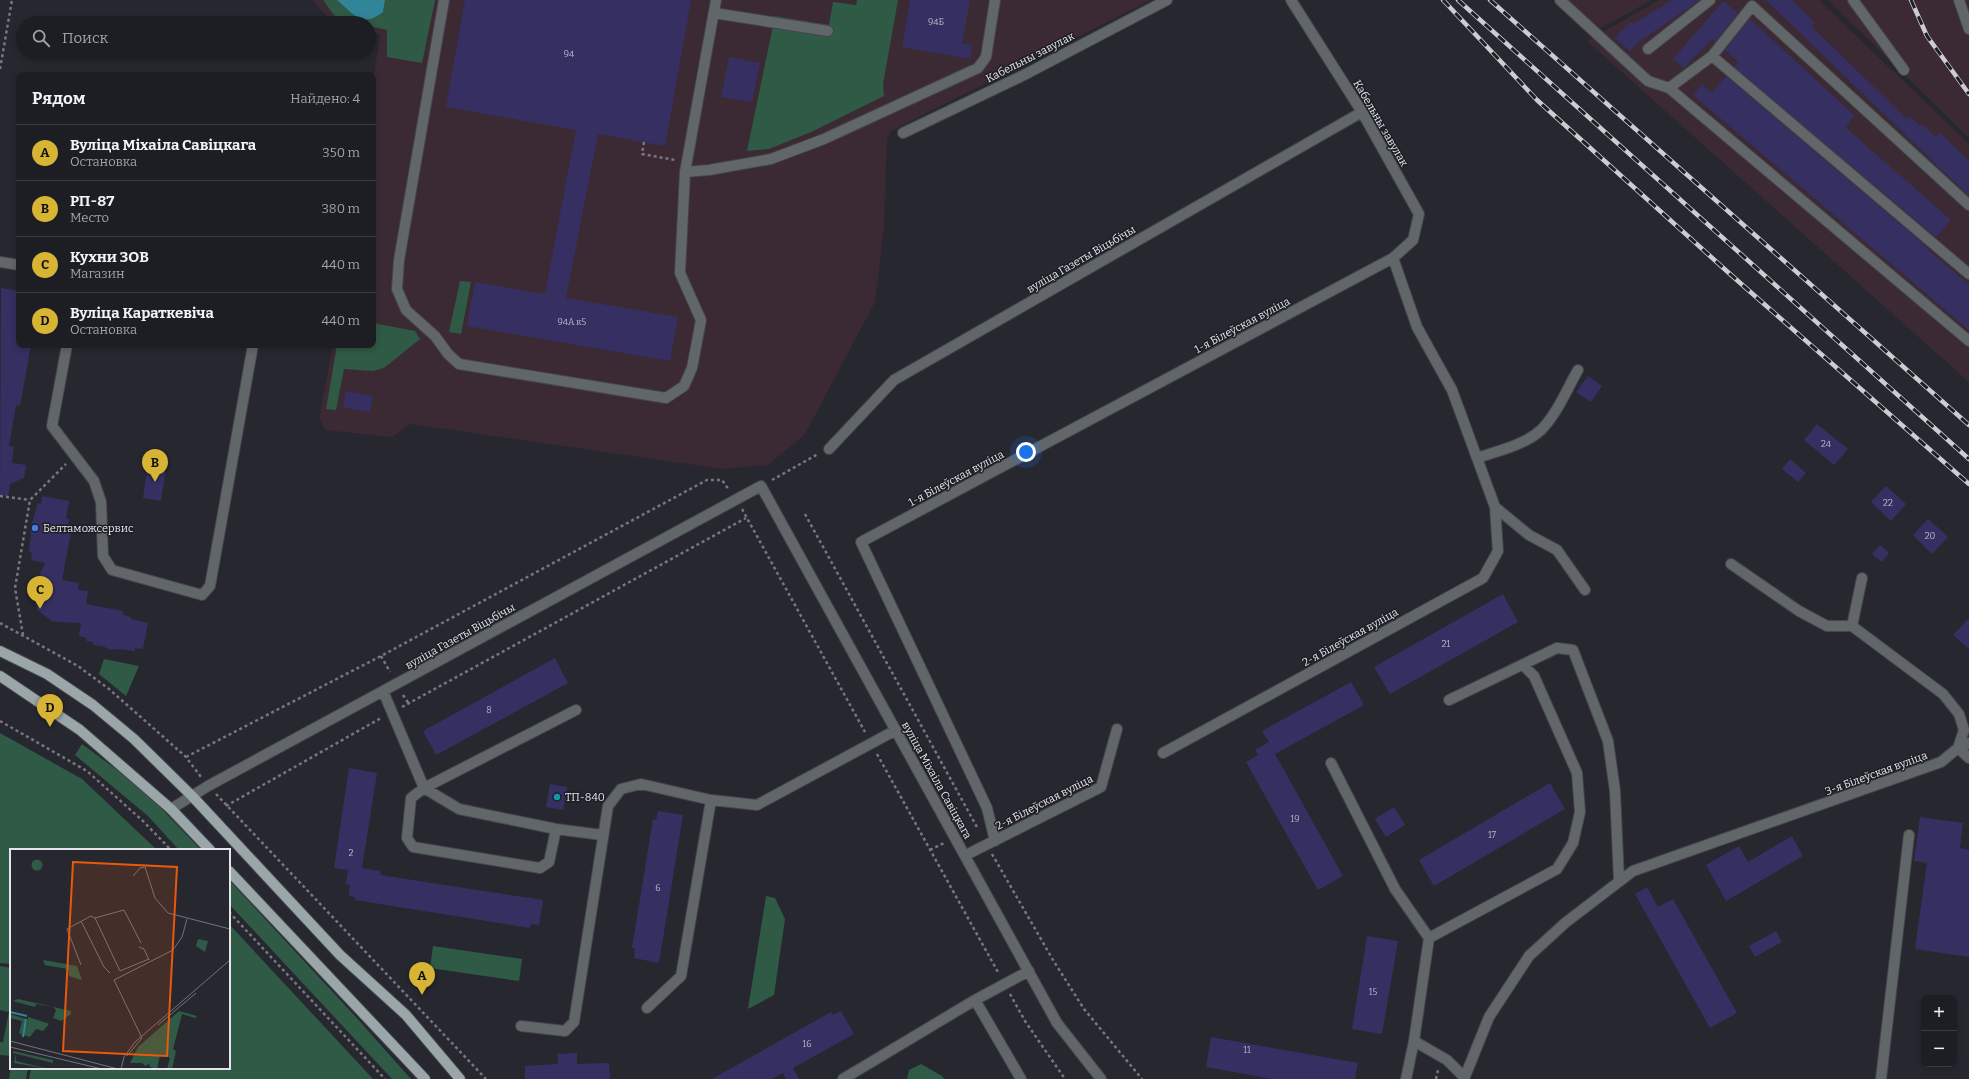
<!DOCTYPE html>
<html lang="ru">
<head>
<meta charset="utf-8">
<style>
	:root { --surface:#1d1d24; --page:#2a2a31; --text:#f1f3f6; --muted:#a0a2a6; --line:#3b3b41; --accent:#d7b434 }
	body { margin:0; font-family:Bitter,serif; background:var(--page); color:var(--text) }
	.controls { position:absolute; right:12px; bottom:12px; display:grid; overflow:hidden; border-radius:8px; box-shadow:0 2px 6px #0003 }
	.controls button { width:36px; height:36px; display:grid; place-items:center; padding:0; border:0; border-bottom:1px solid var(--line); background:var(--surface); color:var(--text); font:20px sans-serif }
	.you { position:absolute; left:1026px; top:452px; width:14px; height:14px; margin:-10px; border:3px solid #fff; border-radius:50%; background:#1a73e8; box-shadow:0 0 0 6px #1a73e833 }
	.badge { display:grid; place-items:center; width:26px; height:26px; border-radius:50%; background:var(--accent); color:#111; font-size:13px; font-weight:700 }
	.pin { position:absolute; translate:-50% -33px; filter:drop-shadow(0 1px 2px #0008) }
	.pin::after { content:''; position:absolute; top:21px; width:14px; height:12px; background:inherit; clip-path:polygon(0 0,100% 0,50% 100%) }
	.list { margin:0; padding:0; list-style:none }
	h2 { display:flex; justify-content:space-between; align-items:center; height:52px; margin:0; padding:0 16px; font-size:17px }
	h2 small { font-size:13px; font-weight:400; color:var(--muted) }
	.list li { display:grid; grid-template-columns:26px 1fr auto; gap:12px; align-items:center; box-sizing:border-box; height:56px; padding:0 16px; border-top:1px solid var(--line) }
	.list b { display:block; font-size:15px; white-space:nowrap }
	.list p { margin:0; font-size:13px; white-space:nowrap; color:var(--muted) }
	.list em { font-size:13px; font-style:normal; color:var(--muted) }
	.icon { flex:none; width:22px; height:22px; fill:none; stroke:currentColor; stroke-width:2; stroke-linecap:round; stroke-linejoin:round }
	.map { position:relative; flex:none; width:1969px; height:1079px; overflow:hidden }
	.search { position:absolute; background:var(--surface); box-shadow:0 2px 6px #0003; left:16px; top:16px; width:360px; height:44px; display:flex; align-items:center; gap:10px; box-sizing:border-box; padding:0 14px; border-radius:22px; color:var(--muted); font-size:15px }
	.panel { position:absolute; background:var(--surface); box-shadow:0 2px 6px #0003; left:16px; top:72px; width:360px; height:276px; border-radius:8px }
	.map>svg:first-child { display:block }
	.industrial { fill:#3b2a33 }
	.green { fill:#2f5a45 }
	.water { fill:#318598 }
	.building { fill:#353061 }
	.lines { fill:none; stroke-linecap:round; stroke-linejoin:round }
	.minor-casing { stroke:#45454e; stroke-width:12 }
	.major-casing { stroke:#45454e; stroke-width:12 }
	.path { stroke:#77777f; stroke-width:2.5; stroke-dasharray:3 3; stroke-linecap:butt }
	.minor { stroke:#616768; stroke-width:10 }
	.major { stroke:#9aa6a7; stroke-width:10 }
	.rail-casing { stroke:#ccccd2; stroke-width:4.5 }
	.rail { stroke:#1e1e26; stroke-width:3; stroke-dasharray:9; stroke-linecap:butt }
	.shop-dot { fill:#3f7fe0; stroke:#1e1e26; stroke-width:1.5 }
	.culture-dot { fill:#0f9aa8; stroke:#1e1e26; stroke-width:1.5 }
	.labels { text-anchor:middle; stroke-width:3; stroke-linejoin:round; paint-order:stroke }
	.number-label { font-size:9px; fill:#b8b7c8 }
	.street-label { font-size:11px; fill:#e4e4ea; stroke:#1e1e26 }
	.poi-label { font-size:11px; fill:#e4e4ea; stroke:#1e1e26; text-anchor:start }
	.inset-river { fill:none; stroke:#318598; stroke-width:2 }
	.inset-road { fill:none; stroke:#73737a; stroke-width:1 }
	.view { fill:#e8590c; fill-opacity:0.15; stroke:#e8590c; stroke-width:2 }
	.inset-edge { fill:none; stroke:#e4e4ea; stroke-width:2 }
</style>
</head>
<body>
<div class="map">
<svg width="1969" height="1079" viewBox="0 0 1969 1079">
	<rect width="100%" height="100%" fill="#272730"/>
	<path class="industrial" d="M313,0h838l-260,131 -4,8 -3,88 -9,75 -70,132 -37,31 -45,4 -312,-45 -19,13 -67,-7 -6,-12 14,-73h40v-261l7,-50 -11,-2v-9h-37z
		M1567,0h85l-53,29z
		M1659,0h160l150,144v238l-382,-341z
		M1828,0h141v138z"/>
	<path class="green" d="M323,0h14l15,13 31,-1 2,-12h50l-13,63 -35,-6v-27l-18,-4v-3l-30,-1z
		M857,0h41l-15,84 1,12 -73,36 -42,17 -22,2 28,-135 54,9 4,-23 23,3z
		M460,281l11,1 -10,52 -12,-2z
		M373,323l42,8 5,8 -36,29 -11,3 -29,-2 -8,41 -10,-1 11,-64h36z
		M104,659l35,7 -13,30 -27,-22z
		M0,733l82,46 75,71h-146v114l-11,-1z
		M82,744l38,28 38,33 43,45h-22l-31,-34 -73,-61z
		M229,880l126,136 56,63h-19l-163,-175z
		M766,896l9,2 10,21 -11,76 -26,14z
		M229,924l144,155h-344l2,-11h198z
		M433,946l89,13 -3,22 -89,-13z
		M0,966l11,2v88l-11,-1v-13h3l6,-30 -9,-2z
		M11,1064v4h17l-2,11h-17z
		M921,1064l21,12 2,3h-37l2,-9z"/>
	<path class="water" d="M337,0h48l-2,12c-20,16 -29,3 -46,-12z"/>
	<path class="building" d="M465,0h226l-26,146 -67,-12 -32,164 112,19 -8,44 -203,-35 8,-44 70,12 31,-164 -130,-23z
		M910,0h60l-8,43 10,2 -2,14 -68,-12z
		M1672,0h28l-63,43 -7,8 -15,-13 16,-16 2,2z
		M1766,0h26l23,23 -4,3 96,93 3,-3 10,10 2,-2 14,13 4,-4 29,28v35z
		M1723,1l15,12 -23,29 -3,-3 -28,29 -11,-9z
		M1750,19l104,96 -8,13 105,92 -15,17 -202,-170 4,-5 -13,-12z
		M729,57l31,6 -8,39 -31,-5z
		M1726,76l201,171 -1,1 43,37v45l-276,-235 9,-11 10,9z
		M1,288l18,3v54h12l-11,61 -4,-1 -7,41 5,1 -2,16 14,2 -2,13 -14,6 -2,12 -8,-1z
		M1588,376l14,10 -11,16 -15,-10z
		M346,391l27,5 -3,16 -27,-5z
		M1817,424l31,25 -14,16 -30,-25z
		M1790,459l16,14 -8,9 -16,-13z
		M148,464l18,3 -5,34 -18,-3z
		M1886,486l20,18 -15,17 -20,-19z
		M42,496l27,5 -3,18h3l-1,8h4l-10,53 17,3 -1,7 10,1 -2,13 37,7v4l8,2v2l17,4 -5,26 -8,-1v3l-17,-2 -8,1 -7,-4 -10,-1v-3l-7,-1 1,-3 -8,-2 2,-13 -23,-1 -6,-1 -15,-11 -3,-14v-10l11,-23 -14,-3 1,-7 -3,-1 2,-17 -1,-6 8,-26 3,1z
		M1928,519l20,18 -16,17 -19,-19z
		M1880,545l9,8 -7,9 -10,-8z
		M1503,594l15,28 -128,72 -16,-27z
		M1969,618v31l-16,-14z
		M555,658l13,25 -132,72 -13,-24z
		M1351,682l13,23 -89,49 68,122 -25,14 -72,-128 12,-7 -3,-5 14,-8 -7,-11z
		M349,768l28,5 -15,95 19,3 -1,4 163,25 -4,25 -8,-1 -1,4 -175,-28v-3l-6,-1 1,-11 -4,-1 2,-14 -14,-2z
		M1550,783l15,26 -131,77 -15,-26z
		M550,784l17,3 -4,23 -17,-3z
		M1394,807l11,18 -19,12 -11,-18z
		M658,811l25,4 -24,148 -25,-5 1,-9 -3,-1 21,-129 3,1z
		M1920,817l43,6 -3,25 9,2v107l-54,-8 12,-86 -13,-2z
		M1792,836l11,20 -77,45 -20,-36 33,-19 9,16z
		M1647,887l11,20 15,-8 64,114 -27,15 -75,-134z
		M1776,931l6,11 -27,15 -6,-11z
		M1367,936l31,5 -16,93 -30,-5z
		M841,1011l13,23 -61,34 6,11h-13l-3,-6 -11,6h-60l119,-67 2,3z
		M1211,1037l147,26 -3,16h-83l-66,-12z
		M577,1053v11l32,-1 1,16h-85v-13l33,-2 -1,-10z"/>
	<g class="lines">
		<defs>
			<path id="minor" d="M444,0l-45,260 -2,29 9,21 29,26 13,18 11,10 207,34 18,-12 8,-18 9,-48 -21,-47 5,-101 31,-172
				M1560,0l88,81 21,7 43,-32 257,218
				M1853,0l51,70
				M1959,0l10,29
				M714,13l114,18
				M1648,49l62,-49
				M1712,56l40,-50 217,199
				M1669,88l300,253
				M903,133l121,-58 143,-75
				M685,172l24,-2 62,-11 53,-20 154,-71 8,-11 9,-57
				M1393,258l24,69 35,63 43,117 34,28 28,15 28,40
				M0,262l19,3
				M67,345l-15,81 42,55 7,21 2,54 9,14 90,25 8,-9 43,-241
				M829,449l65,-69 468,-268
				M1477,458c20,-7 48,-13 64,-28 16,-16 26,-41 37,-60
				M1731,564l68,47 28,15h25l10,-48
				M1852,626l91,68 16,20 5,16 -6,18
				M383,691l41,97 35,21 97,20 46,6
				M1449,700l108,-52 16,2 35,91 7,50 4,89
				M1958,748l11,10
				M1163,753l320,-175 15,-27 -3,-44
				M1331,763l64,126 34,49 -15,103 33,19 17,17
				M171,809l37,-23 553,-300 296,537 44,56
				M556,829l-7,33 -9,6 -127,-21 -6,-9 4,-40 13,-10 152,-78
				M995,841l-8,-33 -126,-266 532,-284 20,-18 6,-26 -57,-102 -71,-112
				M966,855l135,-68 16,-58
				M1429,938l128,-69 16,-26 7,-31 -3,-39 -43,-97 -11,-11
				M975,1000l46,79
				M647,1008l34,-32 30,-176 46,5 139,-75
				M521,1026l44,5 9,-9 34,-216 13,-17 20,-5 70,16
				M843,1079l132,-79 54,-29
				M1406,1079l8,-38
				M1464,1079l25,-62 40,-61 36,-33 68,-52 308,-109 17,-14 11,-5
				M1881,1079l28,-244"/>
			<path id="major" d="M0,651l47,23 46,31 41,34 58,57 148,159 66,60 54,64
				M0,676l80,54 91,79 39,41
				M229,871l196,208"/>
		</defs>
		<use href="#minor" class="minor-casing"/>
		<use href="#major" class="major-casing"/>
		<path class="path" d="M0,69l12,-69
			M644,142l-2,12 33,6
			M772,480l46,-26
			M0,496l30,4
			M742,509l123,223
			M805,514l173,315
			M0,623l78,43 31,23 77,68 15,20
			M23,635l-8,-47 15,-88 36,-36
			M381,656l9,16
			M403,695l6,9
			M402,707l344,-189
			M0,721l87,50 56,50 28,29
			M877,754l122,220
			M186,757l195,-101 326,-176h15l7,10
			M216,794l270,285
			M226,806l155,-88
			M930,850l14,-7
			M992,854l61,106 31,49 58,70
			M229,912l156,167
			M1010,994l15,27 40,58
			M1436,1079l2,-9"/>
		<use href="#minor" class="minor"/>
		<use href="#major" class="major"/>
		<defs>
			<path id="rail" d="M1443,0l94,100 193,174 239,210
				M1458,0l511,459
				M1490,0l479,425
				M1911,0l16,36 42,58"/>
		</defs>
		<use href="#rail" class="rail-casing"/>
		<use href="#rail" class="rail"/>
	</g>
	<circle class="shop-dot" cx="35" cy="528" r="4"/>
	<circle class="culture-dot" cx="557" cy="797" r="4"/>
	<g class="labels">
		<g class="number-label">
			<text x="936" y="25">94Б</text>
			<text x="569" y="57">94</text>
			<text x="572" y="325">94А к5</text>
			<text x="1826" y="447">24</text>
			<text x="1888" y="506">22</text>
			<text x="1930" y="539">20</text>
			<text x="1446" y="647">21</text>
			<text x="489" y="713">8</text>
			<text x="1295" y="822">19</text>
			<text x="1492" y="838">17</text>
			<text x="351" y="856">2</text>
			<text x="658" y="891">6</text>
			<text x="1373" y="995">15</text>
			<text x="807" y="1047">16</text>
			<text x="1247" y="1053">11</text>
		</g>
		<g class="street-label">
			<text transform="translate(1030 57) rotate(-27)" y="4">Кабельны завулак</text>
			<text transform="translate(1381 123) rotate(60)" y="4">Кабельны завулак</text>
			<text transform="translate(1081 259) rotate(-30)" y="4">вуліца Газеты Віцьбічы</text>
			<text transform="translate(1242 325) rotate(-28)" y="4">1-я Білеўская вуліца</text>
			<text transform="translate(956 478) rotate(-28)" y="4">1-я Білеўская вуліца</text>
			<text transform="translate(460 636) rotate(-29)" y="4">вуліца Газеты Віцьбічы</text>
			<text transform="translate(1350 637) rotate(-29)" y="4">2-я Білеўская вуліца</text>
			<text transform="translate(1876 773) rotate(-20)" y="4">3-я Білеўская вуліца</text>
			<text transform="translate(937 780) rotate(61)" y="4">вуліца Міхаіла Савіцкага</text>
			<text transform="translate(1044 802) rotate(-27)" y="4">2-я Білеўская вуліца</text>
		</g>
		<g class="poi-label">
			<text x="43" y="532">Белтаможсервис</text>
			<text x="565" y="801">ТП-840</text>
		</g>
	</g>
	<g transform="translate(10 849)">
		<rect width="220" height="220" fill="#272730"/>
		<path d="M21.5 16a5.5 5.5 0 1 1 11 0a5.5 5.5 0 1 1-11 0ZM188,90l10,2 -3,11 -9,-6zM33,111l34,6 5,14 -13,-4 -1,-7 -23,-4zM8,150l53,12v3l-10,7 -8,-3 3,-8 -3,-3 -17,-3 -1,3 -22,-6zM169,162l18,5 -2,2 -13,-4 -9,35 3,2 -4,18h-5l3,-11 -5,-3 -1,2 -4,-2 -3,14 -7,-2 -1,-3 -4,2 -3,-3h-12l8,-16zM0,165l16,5 -4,16 -3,-2 3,-12 -12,-3zM18,168l19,6 2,1 -6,7 -7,-2 -6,8 -6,-2zM3,202l40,9v3l-40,-10zM6,205v7l33,8 -35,-6z" fill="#2f5a45"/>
		<path class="inset-river" d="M0,163l17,4M13,188l3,-18"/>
		<path class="inset-road" d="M123,27l7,-8 5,-1 10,31 13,15 62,16M85,69l25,53 29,-12M85,69l29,-8 17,33M71,72l23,46 6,6M129,98l5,2 5,11M71,116l-14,-36 24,-13 4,2M148,176l38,-32M132,189l-28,-58 59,-30 9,-13 5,-18M0,192l108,28M0,198l92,22M117,207l15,-18M111,220l3,-12 11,-15 95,-82"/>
		<path class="view" d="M63,13l104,5 -10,189 -104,-5z"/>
		<rect width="220" height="220" class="inset-edge"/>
	</g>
</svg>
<div class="controls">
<button>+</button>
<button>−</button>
</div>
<div class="you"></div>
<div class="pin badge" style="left:422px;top:995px">A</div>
<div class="pin badge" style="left:155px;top:482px">B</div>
<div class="pin badge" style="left:40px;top:609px">C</div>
<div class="pin badge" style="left:50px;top:727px">D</div>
<div class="search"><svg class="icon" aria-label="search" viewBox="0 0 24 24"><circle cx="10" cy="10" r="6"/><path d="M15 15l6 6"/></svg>Поиск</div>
<section class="panel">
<h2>Рядом<small>Найдено: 4</small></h2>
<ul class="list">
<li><span class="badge">A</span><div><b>Вуліца Міхаіла Савіцкага</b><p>Остановка</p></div><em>350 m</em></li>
<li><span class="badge">B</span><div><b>РП-87</b><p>Место</p></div><em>380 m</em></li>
<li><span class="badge">C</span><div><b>Кухни ЗОВ</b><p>Магазин</p></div><em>440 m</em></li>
<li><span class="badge">D</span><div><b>Вуліца Караткевіча</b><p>Остановка</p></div><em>440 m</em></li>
</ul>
</section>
</div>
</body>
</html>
